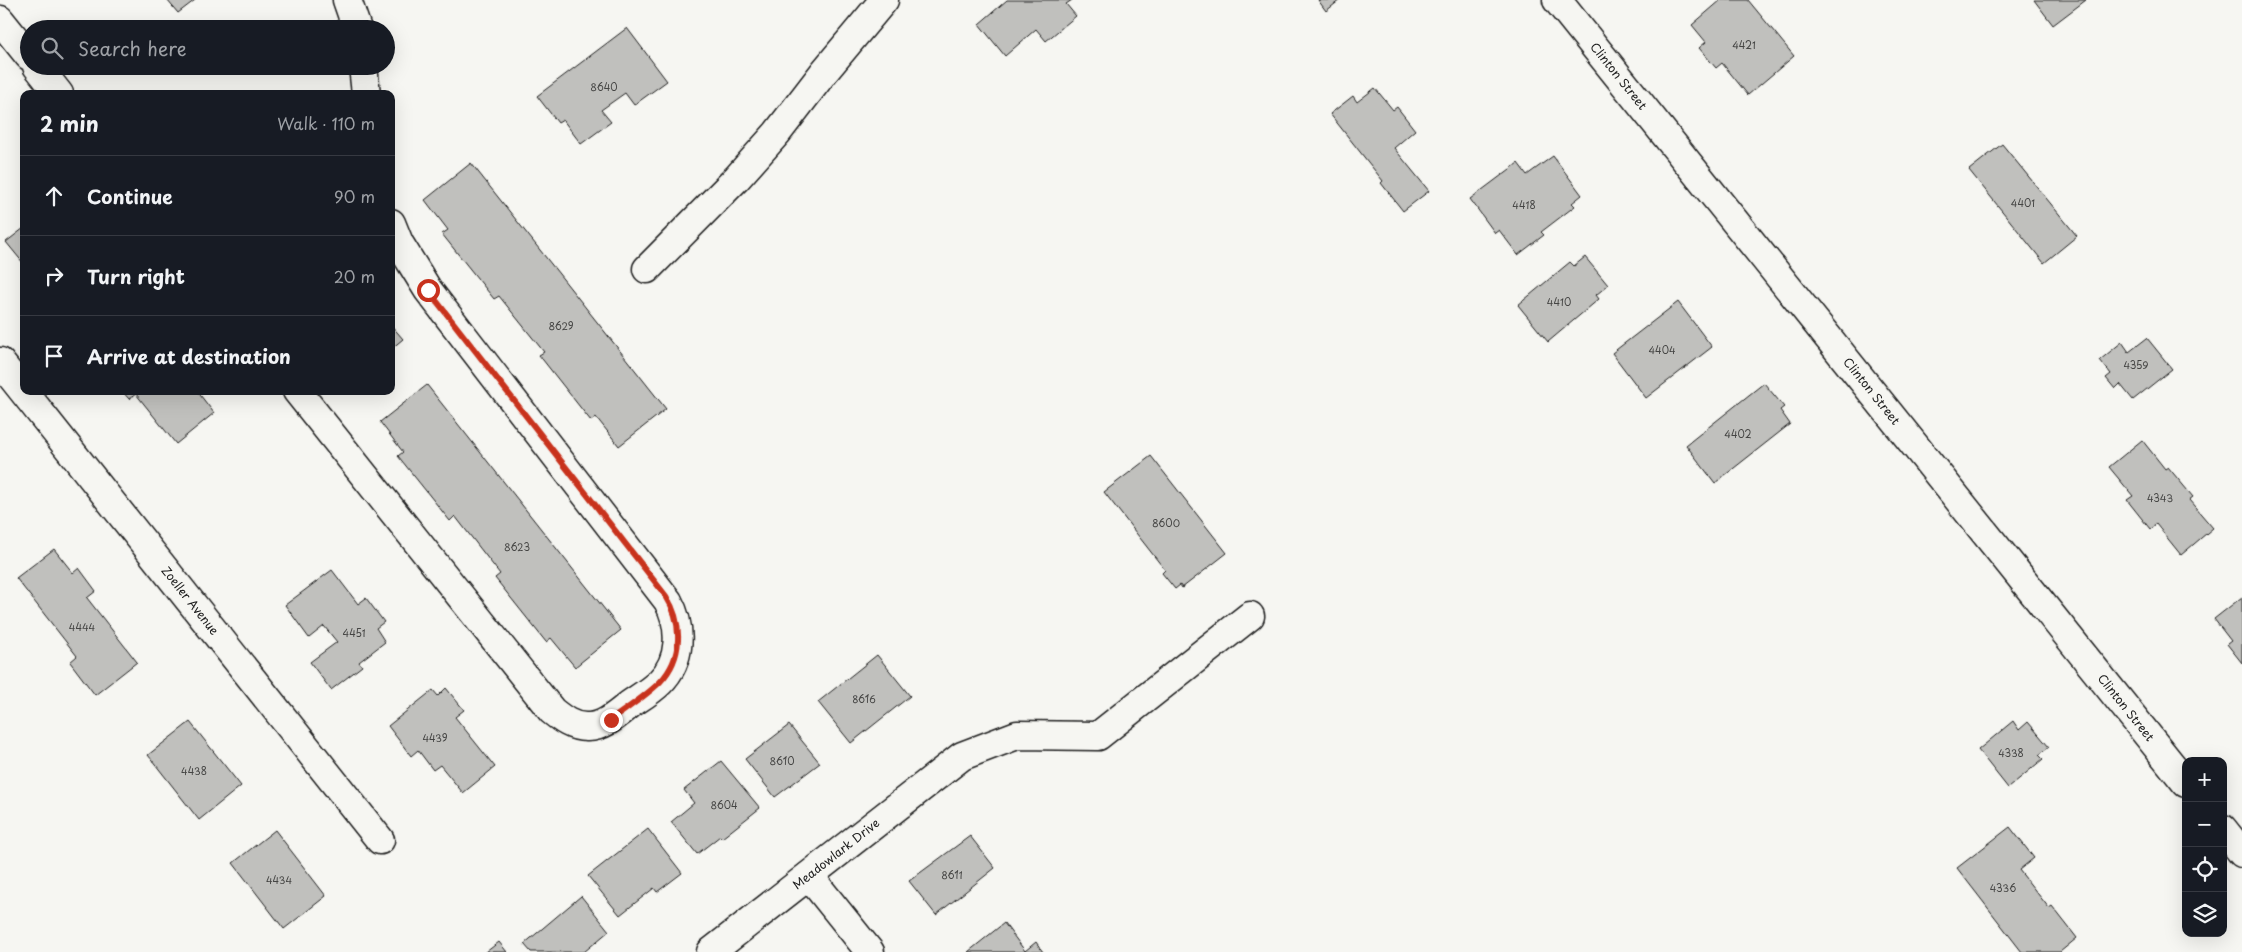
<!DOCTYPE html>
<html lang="en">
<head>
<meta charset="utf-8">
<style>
	:root { --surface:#171b24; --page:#20242c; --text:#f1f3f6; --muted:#9ea1a6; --line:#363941 }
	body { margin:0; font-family:"Playpen Sans",sans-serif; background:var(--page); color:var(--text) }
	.controls { position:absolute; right:15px; bottom:15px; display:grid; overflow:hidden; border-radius:10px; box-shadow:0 5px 20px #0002 }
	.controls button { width:45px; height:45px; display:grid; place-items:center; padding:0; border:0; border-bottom:1px solid var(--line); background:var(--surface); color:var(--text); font:25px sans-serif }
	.stop { position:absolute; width:15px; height:15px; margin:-11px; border:4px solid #c8321e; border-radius:50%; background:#fff }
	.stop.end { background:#c8321e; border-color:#fff; box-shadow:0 1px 5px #0008 }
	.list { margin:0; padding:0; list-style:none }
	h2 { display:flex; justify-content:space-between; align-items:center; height:65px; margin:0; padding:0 20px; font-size:21px }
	h2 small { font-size:16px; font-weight:400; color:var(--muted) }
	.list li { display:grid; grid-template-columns:32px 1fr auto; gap:15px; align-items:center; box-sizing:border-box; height:80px; padding:0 20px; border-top:1px solid var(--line) }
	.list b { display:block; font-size:19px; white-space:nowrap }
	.list em { font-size:16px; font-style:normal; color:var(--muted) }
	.icon { flex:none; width:28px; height:28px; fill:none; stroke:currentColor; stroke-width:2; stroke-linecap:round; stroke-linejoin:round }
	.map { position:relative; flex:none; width:2242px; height:952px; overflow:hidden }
	.search { position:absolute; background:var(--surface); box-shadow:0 5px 20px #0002; left:20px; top:20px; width:375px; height:55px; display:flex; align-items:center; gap:12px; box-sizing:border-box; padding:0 18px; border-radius:28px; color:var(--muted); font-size:19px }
	.panel { position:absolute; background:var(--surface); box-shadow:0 5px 20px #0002; left:20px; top:90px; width:375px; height:305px; border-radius:10px }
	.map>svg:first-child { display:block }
	.building { fill:#c0c0bd; stroke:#1c1c1c }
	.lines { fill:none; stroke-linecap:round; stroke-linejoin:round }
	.minor-casing { stroke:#1c1c1c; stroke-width:31 }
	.minor { stroke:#f6f6f2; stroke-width:28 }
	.route { stroke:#c8321e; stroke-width:6 }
	.labels { text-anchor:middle; stroke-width:5; stroke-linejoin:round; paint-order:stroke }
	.number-label { font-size:10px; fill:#454544 }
	.street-label { font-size:12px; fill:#1c1c1c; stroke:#f6f6f2 }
</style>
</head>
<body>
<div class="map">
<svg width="2242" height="952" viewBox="0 0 2242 952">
	<rect width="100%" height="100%" fill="#f6f6f2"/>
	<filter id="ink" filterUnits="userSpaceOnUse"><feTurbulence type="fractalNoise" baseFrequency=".02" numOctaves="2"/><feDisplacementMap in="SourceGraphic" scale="10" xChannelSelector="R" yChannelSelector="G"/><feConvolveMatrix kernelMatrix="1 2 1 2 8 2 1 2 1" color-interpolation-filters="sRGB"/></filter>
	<g filter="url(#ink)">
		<path class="building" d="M167,0h28l-17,13z
			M1007,0h65l-6,4 10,12 -30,25 -10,-12 -31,27 -26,-32z
			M1318,0h22l-14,11z
			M1721,0h27l46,56 -46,39 -26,-32 -6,5 -17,-20 7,-6 -14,-17z
			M2034,0h52l-33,25z
			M627,28l40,53 -33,24 -9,-12 -24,17 10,12 -30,22 -18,-24 -5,3 -21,-27z
			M1375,88l18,22 4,-3 18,23 -21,18 35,43 -26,20 -22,-28 2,-2 -53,-67 23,-18 4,6z
			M2002,144l75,92 -33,27 -75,-93z
			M1553,156l29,39 -10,8 3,3 -34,26 3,3 -26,20 -19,-25 -4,3 -25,-34 48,-36 9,12z
			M471,163l195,246 -47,37 -23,-29 -5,4 -52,-66 5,-3 -45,-56 -5,3 -52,-65 6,-4 -23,-30z
			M24,228v36l-18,-22z
			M1585,257l23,28 -12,10 3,4 -51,43 -30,-37 52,-43 4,4z
			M1678,302l34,45 -66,51 -34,-45z
			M391,325l12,14 -12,10z
			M2147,338l25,31 -39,31 -13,-16 -5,5 -9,-11 5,-4 -11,-14 22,-18 7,10z
			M1764,383l20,24 -4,3 10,14 -75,59 -29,-38z
			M427,385l194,245 -46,37 -24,-29 -5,4 -51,-64 5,-4 -45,-58 -5,5 -52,-65 5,-4 -23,-30z
			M122,391h75l17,22 -38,31 -40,-50 -7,5z
			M2142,440l23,29 3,-2 25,30 -4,3 24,28 -32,27 -25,-31 -6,5 -23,-29 6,-4 -24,-29z
			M1151,456l76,97 -45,35 -2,-3 -5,4 -13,-16 3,-3 -61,-78z
			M54,549l19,24 6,-5 17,23 -9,7 50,64 -42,33 -25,-33 7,-6 -61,-78z
			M332,570l26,34 8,-6 18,24 -8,6 9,14 -26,20 3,4 -31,24 -21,-28 27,-20 -13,-16 -15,12 -24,-33z
			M2242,597v66l-15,-19 4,-3 -17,-22z
			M877,655l33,41 -59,47 -33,-41z
			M446,688l18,22 -9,7 40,50 -32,26 -23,-28 -7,5 -15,-20 -7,6 -23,-30 45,-36 5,6z
			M2013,721l6,9 9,-8 21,25 -10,8 4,4 -35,29 -30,-38z
			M190,722l51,64 -42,34 -51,-65z
			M789,725l31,38 -45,34 -30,-38z
			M721,761l39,47 -38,30 -2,-2 -23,18 -26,-32 23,-19 -10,-13z
			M2010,827l24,31 -15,12 30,38 3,-2 25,32 -17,14h-38l-65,-84z
			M648,829l34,44 -25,19 -3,-4 -34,27 -32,-39z
			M275,830l51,66 -42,33 -51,-66z
			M970,836l25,32 -59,47 -27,-34z
			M581,896l28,35 -25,21h-53l-7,-8z
			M1004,923l21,28 11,-9 7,10h-75z
			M499,942l8,10h-21z"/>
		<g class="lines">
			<defs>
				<g id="minor">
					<path d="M347,0l10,29"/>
					<path id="s1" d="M1557,0l629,783"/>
					<path d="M0,20l29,36"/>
					<path d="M37,66l22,28"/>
					<path d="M363,66l3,28"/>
					<path d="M647,269l90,-91 40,-45 47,-61 60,-72"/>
					<path id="s2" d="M0,362l380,478"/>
					<path d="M297,391l255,320c10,8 20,16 34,16 16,1 31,-12 43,-22 10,-7 22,-14 31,-23 22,-22 22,-55 8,-81l-240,-311 -29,-47 -8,-20"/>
					<path d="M2223,829l19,24"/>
					<path d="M809,876l61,76"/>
					<path id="s3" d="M711,952l251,-196 55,-21 81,1 152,-120"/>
				</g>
			</defs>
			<use href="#minor" class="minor-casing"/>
			<use href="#minor" class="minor"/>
		</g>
	</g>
	<g class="lines" filter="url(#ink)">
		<path class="route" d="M428,290l238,306c17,27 17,62 -6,86 -14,14 -33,26 -49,38"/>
	</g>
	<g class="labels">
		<g class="number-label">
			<text x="1744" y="49">4421</text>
			<text x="604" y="91">8640</text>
			<text x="2023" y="207">4401</text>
			<text x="1524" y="209">4418</text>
			<text x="1559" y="306">4410</text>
			<text x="561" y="330">8629</text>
			<text x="1662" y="354">4404</text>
			<text x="2136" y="369">4359</text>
			<text x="1738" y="438">4402</text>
			<text x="2160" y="502">4343</text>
			<text x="1166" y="527">8600</text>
			<text x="517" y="551">8623</text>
			<text x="82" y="631">4444</text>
			<text x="354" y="637">4451</text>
			<text x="864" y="703">8616</text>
			<text x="435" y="742">4439</text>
			<text x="2011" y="757">4338</text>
			<text x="782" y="765">8610</text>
			<text x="194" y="775">4438</text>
			<text x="724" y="809">8604</text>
			<text x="952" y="879">8611</text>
			<text x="279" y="884">4434</text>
			<text x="2003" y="892">4336</text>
		</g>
		<g class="street-label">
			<text dy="4" stroke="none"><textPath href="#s1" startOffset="98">Clinton Street</textPath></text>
			<text dy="4" stroke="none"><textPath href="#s1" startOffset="502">Clinton Street</textPath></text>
			<text dy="4" stroke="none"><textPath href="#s2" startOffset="305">Zoeller Avenue</textPath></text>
			<text dy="4" stroke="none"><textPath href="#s1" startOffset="908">Clinton Street</textPath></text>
			<text dy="4" stroke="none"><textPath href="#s3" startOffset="159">Meadowlark Drive</textPath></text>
		</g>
	</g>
</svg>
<div class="controls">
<button>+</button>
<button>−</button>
<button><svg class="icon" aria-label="locate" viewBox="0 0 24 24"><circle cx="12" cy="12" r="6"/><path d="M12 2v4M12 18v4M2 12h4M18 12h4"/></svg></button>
<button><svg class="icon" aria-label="layers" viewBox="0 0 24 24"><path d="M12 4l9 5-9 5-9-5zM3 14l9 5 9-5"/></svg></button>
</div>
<div class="stop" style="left:428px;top:290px"></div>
<div class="stop end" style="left:611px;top:720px"></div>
<div class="search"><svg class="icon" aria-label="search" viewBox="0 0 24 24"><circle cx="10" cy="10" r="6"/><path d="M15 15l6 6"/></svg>Search here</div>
<section class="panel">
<h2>2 min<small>Walk · 110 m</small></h2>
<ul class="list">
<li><svg class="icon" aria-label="ahead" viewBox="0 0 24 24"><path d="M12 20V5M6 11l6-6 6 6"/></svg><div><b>Continue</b></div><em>90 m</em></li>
<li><svg class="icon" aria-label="right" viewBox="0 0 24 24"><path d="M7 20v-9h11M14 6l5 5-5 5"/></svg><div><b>Turn right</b></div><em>20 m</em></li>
<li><svg class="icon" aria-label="arrive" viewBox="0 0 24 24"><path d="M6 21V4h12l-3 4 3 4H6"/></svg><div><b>Arrive at destination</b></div></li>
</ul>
</section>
</div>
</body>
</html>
